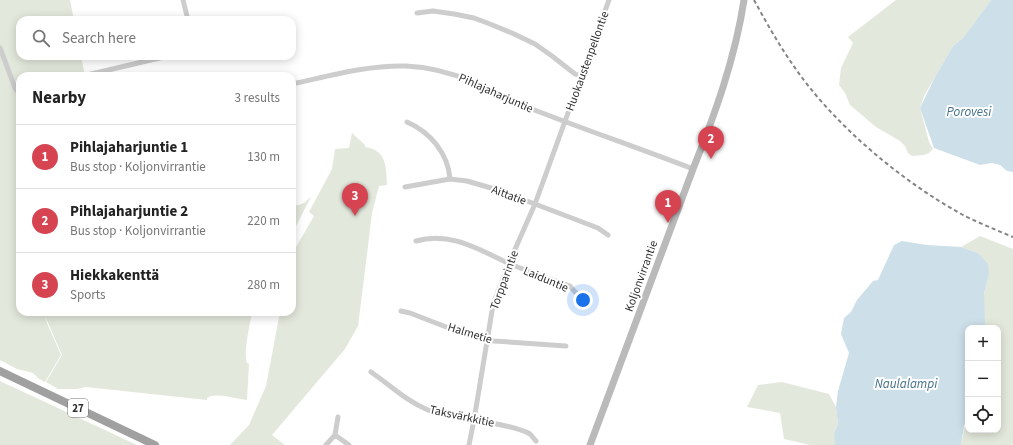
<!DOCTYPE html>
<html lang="en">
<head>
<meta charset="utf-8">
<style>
	:root { --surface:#fff; --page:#f6f6f6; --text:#222; --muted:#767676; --line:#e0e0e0; --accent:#d64351 }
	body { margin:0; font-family:"Source Sans 3",sans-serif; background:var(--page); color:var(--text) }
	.controls { position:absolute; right:12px; bottom:12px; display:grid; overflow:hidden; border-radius:8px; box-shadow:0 2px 10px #0003 }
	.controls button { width:36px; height:36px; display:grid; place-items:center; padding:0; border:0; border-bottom:1px solid var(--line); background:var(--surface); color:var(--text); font:20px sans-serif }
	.you { position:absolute; left:583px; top:300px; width:14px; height:14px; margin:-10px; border:3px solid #fff; border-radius:50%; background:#1a73e8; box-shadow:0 0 0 6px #1a73e833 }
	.badge { display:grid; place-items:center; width:26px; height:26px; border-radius:50%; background:var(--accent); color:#fff; font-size:13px; font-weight:700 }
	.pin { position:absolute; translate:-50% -33px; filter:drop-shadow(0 1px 2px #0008) }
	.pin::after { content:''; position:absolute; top:21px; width:14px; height:12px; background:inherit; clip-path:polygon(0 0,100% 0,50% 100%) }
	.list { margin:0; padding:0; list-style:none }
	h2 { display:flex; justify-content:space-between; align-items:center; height:52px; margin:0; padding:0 16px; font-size:17px }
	h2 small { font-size:13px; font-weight:400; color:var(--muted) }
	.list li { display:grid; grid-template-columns:26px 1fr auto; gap:12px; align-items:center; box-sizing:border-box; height:64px; padding:0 16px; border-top:1px solid var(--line) }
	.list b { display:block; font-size:15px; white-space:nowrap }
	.list p { margin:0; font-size:13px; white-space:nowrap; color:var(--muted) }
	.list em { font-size:13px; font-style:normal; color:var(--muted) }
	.icon { flex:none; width:22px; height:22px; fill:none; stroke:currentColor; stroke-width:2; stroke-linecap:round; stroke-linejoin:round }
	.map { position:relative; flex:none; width:1013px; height:445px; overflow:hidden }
	.search { position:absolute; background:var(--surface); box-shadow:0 2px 10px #0003; left:16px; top:16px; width:280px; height:44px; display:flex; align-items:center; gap:10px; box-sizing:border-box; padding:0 14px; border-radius:12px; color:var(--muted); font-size:15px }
	.panel { position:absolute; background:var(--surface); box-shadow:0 2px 10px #0003; left:16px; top:72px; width:280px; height:244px; border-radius:12px }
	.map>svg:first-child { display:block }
	.green { fill:#e3e8dc }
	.water { fill:#cddfe9 }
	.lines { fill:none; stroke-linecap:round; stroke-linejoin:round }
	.minor { stroke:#cdcdcd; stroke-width:5 }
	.secondary { stroke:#bababa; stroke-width:7 }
	.trunk { stroke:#a0a0a0; stroke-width:8 }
	.rail { stroke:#858585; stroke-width:2; stroke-dasharray:4 3; stroke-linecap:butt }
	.labels { text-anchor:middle; stroke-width:4; stroke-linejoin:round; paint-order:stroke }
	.shield { fill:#fff; stroke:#6e6e6e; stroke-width:1 }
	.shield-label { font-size:11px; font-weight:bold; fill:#303030 }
	.street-label { font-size:12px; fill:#303030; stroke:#fff }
	.water-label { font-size:13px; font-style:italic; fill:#45728b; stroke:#fff }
</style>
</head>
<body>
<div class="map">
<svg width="1013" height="445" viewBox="0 0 1013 445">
	<rect width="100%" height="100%" fill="#fff"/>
	<path class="green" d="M0,0h70l4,20h-54v36h61l4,20h-65v236h232c-2,13 -9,40 -5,51l2,1 -2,36c-11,-1 -31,-8 -40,-2v2l-121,-13 -9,2h-19l-12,-7 16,-27 -17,-39 2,7 14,32 -16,27 -6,-3 -6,-6 -16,-4 -17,-9z
		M896,0h95l-28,38 -10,8 -29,50 -4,12 9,34 4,7 -4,4 -5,2 -12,1 -4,-3 -3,-7 -5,-5 -24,-14 -26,-22 -5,-12 -6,-8 2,-17 12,-25 -5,-6z
		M352,133l13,12v2c22,3 21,20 22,38l-8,1 -7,27 -3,25 -11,88 -13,23 -73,86 13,10h-55l19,-20 17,-39 14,-74h12v-58l22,-38 -5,-4 23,-43 3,-20 14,-1z
		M311,197l-19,37v-29c9,1 12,-2 19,-8z
		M980,236l33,13v194l-1,2h-51l3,-15 4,-15v15h30v-102h-14v-35l5,-18 -11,-22 -17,-6z
		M0,381l137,64h-137z
		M782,382l47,12 7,13 2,17 -4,9 2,10 -1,2h-25l-26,-6 -4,-26 -33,-6 11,-22z"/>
	<path class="water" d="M991,0h22v172l-6,-1 -7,-6 -8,-2 -12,2 -46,-17 -14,-40 15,-31 18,-31 10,-8z
		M902,241l25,4 34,2 17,6 10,11 1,11 -5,18 1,34 -17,1v87l-4,11 -3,19h-126l-1,-12 4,-9 -2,-17 2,-16 11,-38 -8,-19 3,-16 7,-6 6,-12 16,-19 5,-1 16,-35z"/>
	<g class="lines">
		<path class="minor" d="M183,0l5,20
			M417,13l16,-2 21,3 20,4 16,6 22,9 23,11 17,12 23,18 6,2
			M0,48l15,40 5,7
			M87,75l81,-19
			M292,84c37,-8 75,-19 114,-18 22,1 46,7 67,16 7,2 13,6 19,10 9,5 18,9 27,12 58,23 117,43 174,65
			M407,122c23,10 41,31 43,57
			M405,187l45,-8 17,2 24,7 44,16 63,24 10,7
			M416,241c36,-11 68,12 99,25 18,7 37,14 55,20l5,6 9,6
			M401,311l9,2 44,17 40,11 72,5
			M371,372c19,13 35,29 57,38 25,9 53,10 78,16 8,2 17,4 24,8 2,2 4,5 6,7
			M335,435l14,10
			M326,445l9,-10 3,-18
			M469,445l5,-25 19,-115 16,-42 26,-59 74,-204"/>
		<path class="secondary" d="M590,445l103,-276c22,-55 42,-110 51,-169"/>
		<path class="trunk" d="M0,371l155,74"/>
		<path class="rail" d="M754,0c12,22 25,45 39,65 40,59 108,116 170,150 16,8 33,15 50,22"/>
	</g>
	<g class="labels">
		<rect class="shield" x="68" y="399" width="20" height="18" rx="3"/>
		<g class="shield-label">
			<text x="78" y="412">27</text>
		</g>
		<g class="street-label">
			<text transform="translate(587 61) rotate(-70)" y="4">Huokaustenpellontie</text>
			<text transform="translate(496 93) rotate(24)" y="4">Pihlajaharjuntie</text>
			<text transform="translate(509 195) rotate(20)" y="4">Aittatie</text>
			<text transform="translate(641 276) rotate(-70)" y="4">Koljonvirrantie</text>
			<text transform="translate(546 279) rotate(23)" y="4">Laiduntie</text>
			<text transform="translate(504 280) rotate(-70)" y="4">Torpparintie</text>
			<text transform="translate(470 333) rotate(17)" y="4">Halmetie</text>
			<text transform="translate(462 416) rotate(12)" y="4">Taksvärkkitie</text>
		</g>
		<g class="water-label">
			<text x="969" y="116">Porovesi</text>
			<text x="906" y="388">Naulalampi</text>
		</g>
	</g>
</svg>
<div class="controls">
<button>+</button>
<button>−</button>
<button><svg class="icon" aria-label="locate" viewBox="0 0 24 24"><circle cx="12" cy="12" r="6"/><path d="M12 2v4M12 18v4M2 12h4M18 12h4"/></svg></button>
</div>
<div class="you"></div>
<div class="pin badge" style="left:668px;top:223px">1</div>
<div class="pin badge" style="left:711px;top:159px">2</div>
<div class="pin badge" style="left:355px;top:216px">3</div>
<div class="search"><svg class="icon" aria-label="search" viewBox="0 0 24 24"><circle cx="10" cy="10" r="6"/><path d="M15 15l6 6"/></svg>Search here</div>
<section class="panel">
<h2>Nearby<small>3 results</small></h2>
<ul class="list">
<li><span class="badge">1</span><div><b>Pihlajaharjuntie 1</b><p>Bus stop · Koljonvirrantie</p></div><em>130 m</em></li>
<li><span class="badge">2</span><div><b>Pihlajaharjuntie 2</b><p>Bus stop · Koljonvirrantie</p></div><em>220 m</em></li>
<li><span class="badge">3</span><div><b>Hiekkakenttä</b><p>Sports</p></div><em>280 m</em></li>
</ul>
</section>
</div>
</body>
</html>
